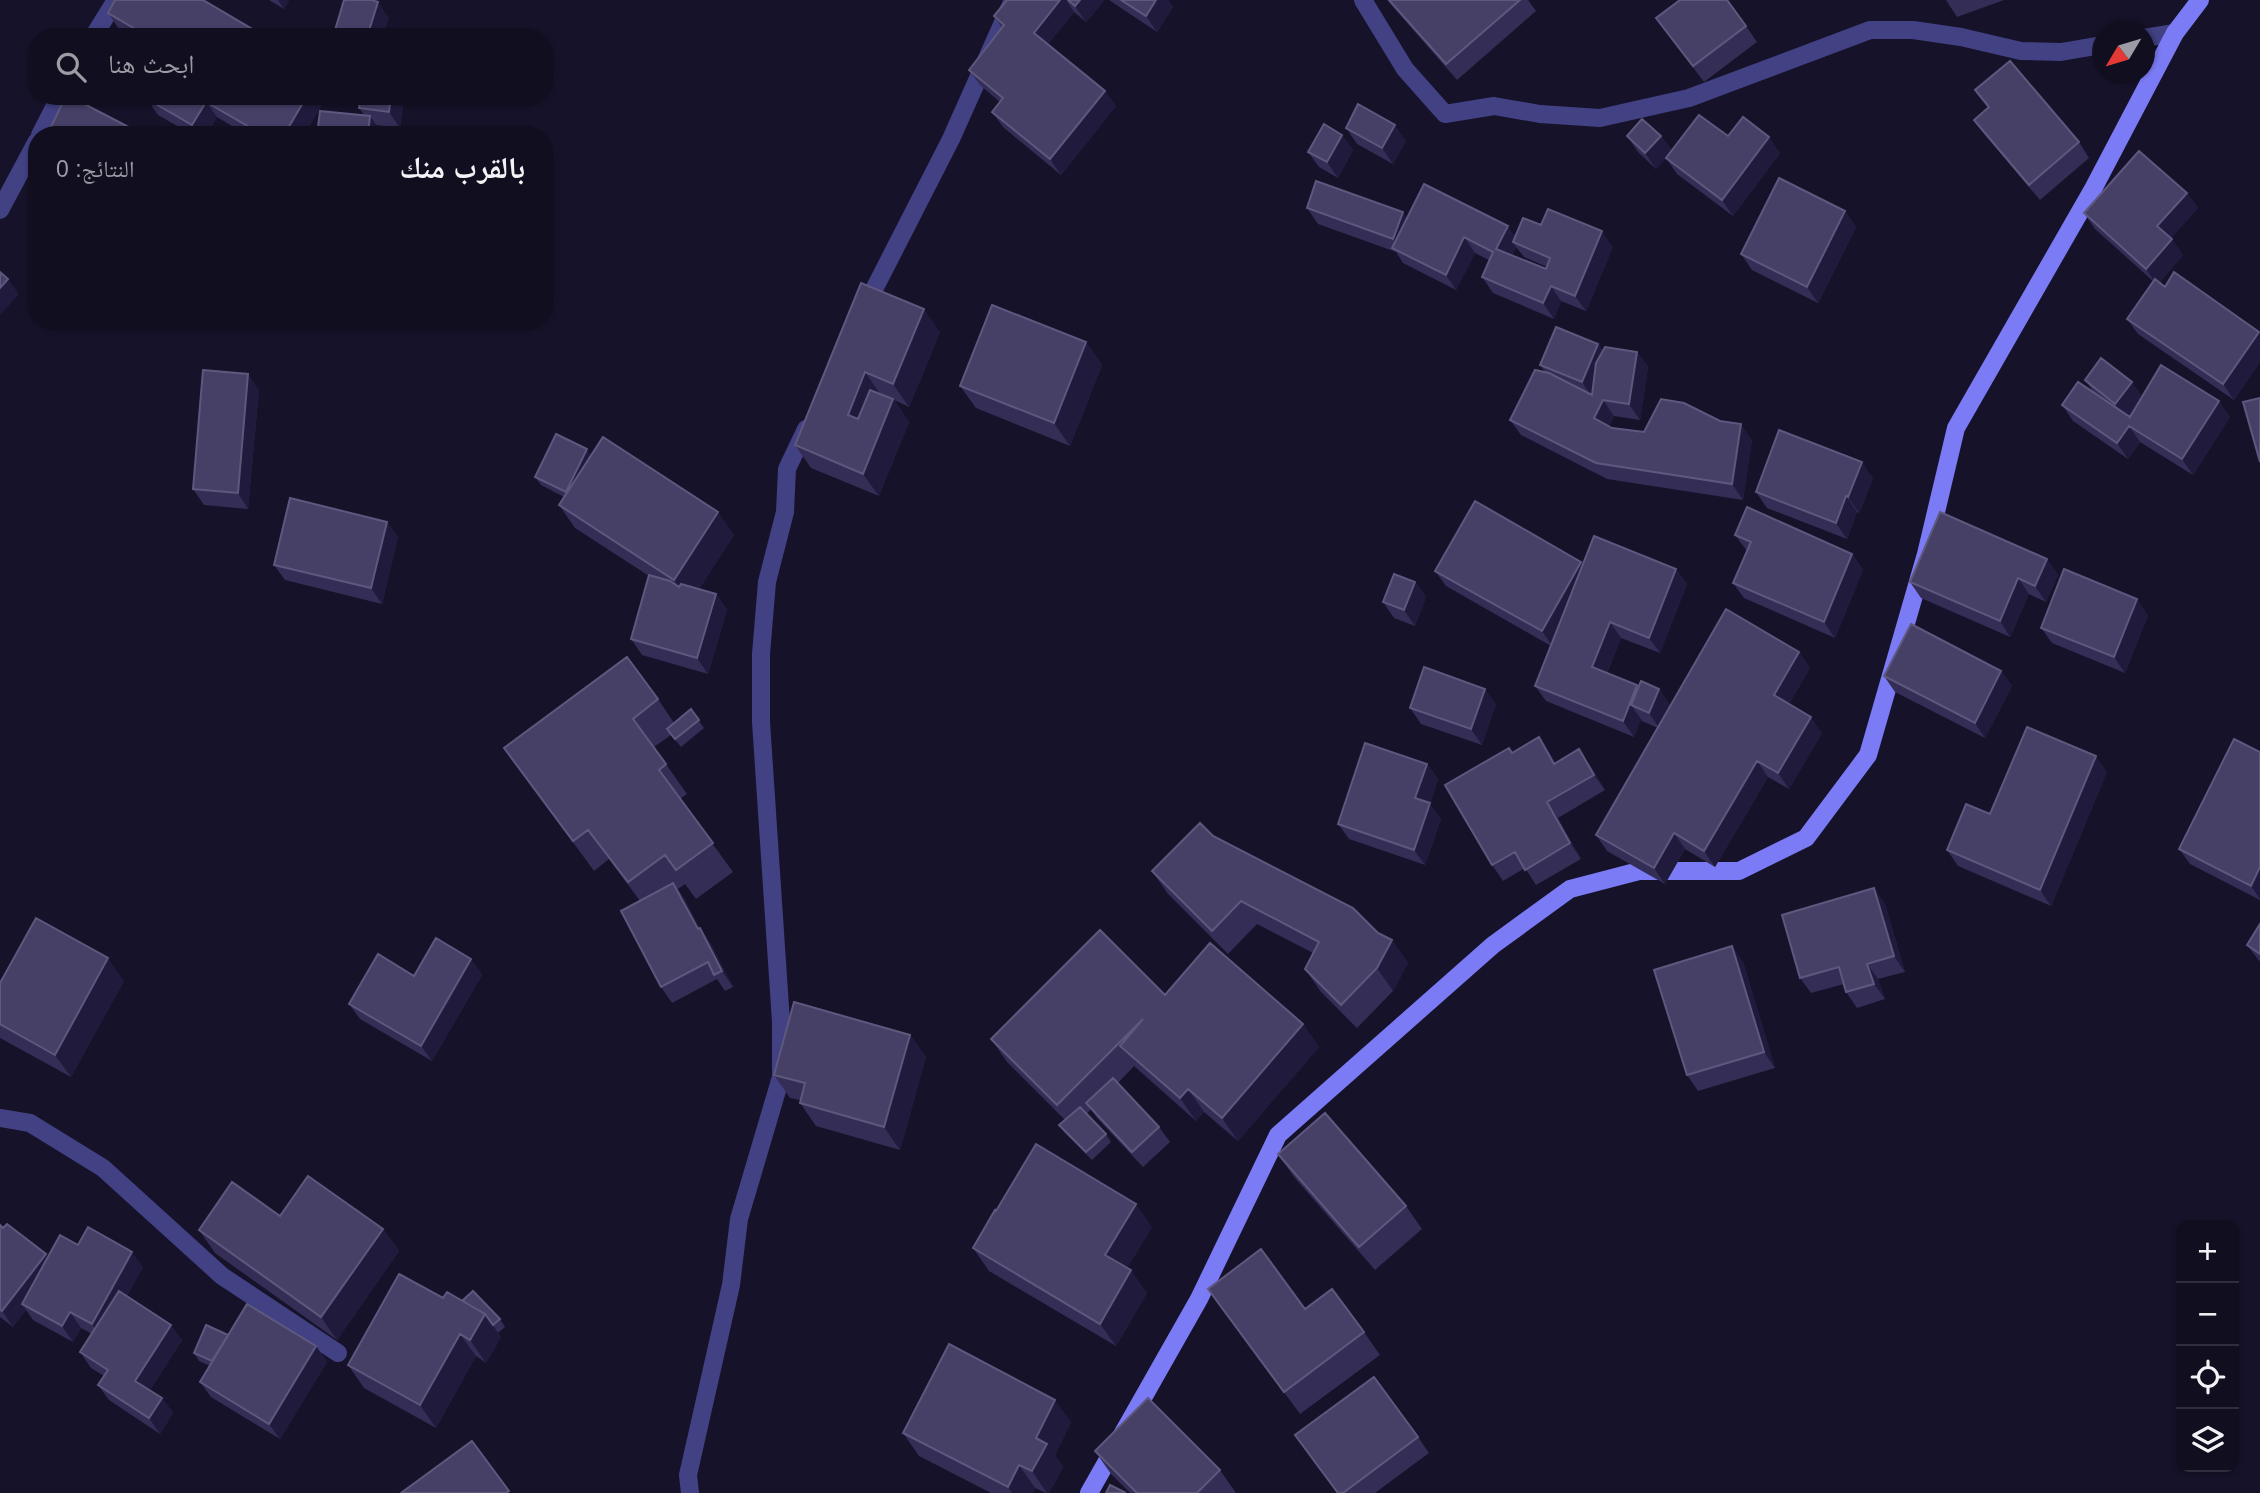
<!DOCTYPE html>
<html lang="ar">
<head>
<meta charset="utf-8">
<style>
	:root { --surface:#100e1f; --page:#1e1c2c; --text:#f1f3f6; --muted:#9c9ca4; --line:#302e3d }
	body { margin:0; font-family:Helvetica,"Noto Naskh Arabic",sans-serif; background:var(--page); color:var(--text); direction:rtl }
	.controls { position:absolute; right:21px; bottom:21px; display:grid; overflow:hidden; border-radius:14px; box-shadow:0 2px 5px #0004 }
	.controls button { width:63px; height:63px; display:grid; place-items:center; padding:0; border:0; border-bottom:2px solid var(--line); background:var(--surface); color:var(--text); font:35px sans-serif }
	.compass { position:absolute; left:2092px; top:21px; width:63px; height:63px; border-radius:50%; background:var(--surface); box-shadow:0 2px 5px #0004; rotate:232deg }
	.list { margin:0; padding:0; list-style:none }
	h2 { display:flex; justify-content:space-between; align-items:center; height:91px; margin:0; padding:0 28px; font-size:30px }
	h2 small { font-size:23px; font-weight:400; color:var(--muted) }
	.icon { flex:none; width:38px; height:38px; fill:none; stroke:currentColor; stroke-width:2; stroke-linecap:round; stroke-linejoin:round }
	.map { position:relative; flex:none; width:2260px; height:1493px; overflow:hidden; direction:ltr }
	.search { position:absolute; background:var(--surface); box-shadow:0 2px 5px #0004; left:28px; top:28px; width:525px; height:77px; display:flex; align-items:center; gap:18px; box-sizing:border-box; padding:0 24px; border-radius:28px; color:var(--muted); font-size:26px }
	.panel { position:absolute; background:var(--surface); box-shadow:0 2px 5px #0004; left:28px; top:126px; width:525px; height:203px; border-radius:28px; direction:rtl }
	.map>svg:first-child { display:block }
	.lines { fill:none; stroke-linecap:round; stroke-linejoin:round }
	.street { stroke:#424184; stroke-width:18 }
	.secondary { stroke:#7b7bf5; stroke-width:18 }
	.wall { fill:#342d55; fill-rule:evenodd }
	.shaded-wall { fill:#201a3c }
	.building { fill:#464067; stroke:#5e587e; stroke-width:2 }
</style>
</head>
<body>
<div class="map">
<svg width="2260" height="1493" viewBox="0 0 2260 1493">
	<rect width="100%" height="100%" fill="#161229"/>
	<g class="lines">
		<path class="street" d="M1363,0l42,69 40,45 49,-8 46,8 60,4 89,-20 181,-68h43l48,7 60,14 40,1 41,-7
			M93,37l23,-37
			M2144,38l31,-5
			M40,135l20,-39
			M0,210l37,-69
			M864,309l87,-170 62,-139
			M0,1118l30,5 73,45 119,108 116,77
			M690,1493l-2,-18 43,-190 8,-66 42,-142v-55l-20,-300v-68l6,-72 18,-70 2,-43 19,-40"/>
		<path class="secondary" d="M1089,1493l110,-194 79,-164 215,-190 77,-56 69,-18h100l67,-33 62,-83 58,-201 30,-126 137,-239 82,-156 25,-33"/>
	</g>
	<path class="wall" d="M269,0h20l-5,9z
		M1007,0l97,1 -18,21 -12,-10 -26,32 57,47 11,15 -55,69 -58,-48 -11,-15 8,-10 -20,-17 -11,-15 33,-42 -8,-12z
		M1109,0h59l5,7 -16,25z
		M1387,0h141l8,11 -79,69z
		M1946,0h58l-47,17z
		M108,13l158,24h-134l-13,-8z
		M1656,18l90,8 11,16 -53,40z
		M1975,90l104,52 10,16 -49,42 -55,-65 -11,-15 14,-12z
		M149,96h178l-23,39h-57l-30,-18 -10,18h-14l-35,-20 -11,-16z
		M404,96l-4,32 -24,-3 5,7 -16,-16 -6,-8z
		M1346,128l60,13 -13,23 -36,-20z
		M1342,135l11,15 -15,28 -19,-11 -11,-15z
		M1627,136h34l11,15 56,-15 52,17 -47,63 -56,-42 -11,-16 2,-2 -12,13 -18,-17z
		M2187,193l11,15 -27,30 12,17 -24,28 6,4 95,46v29l-26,38 -96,-66 -11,-15 26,-38 -58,-52 -11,-16z
		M1307,208l100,10 108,19 26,-12 72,22 -27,64 -25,-10 -7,18 -61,-26 -11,-16 7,-17 -14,-7 -19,37 -53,-27 -7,-11 -78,-28zM1516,247l8,10 23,10 -1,2 -34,-14z
		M1845,211l11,16 -38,76 -66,-33 -11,-16z
		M861,283l79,49 -31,75 -15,-7 15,22 -30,74 -68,-28 -16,-23z
		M1086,342l16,23 -32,81 -94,-38 -16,-22z
		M1598,344l5,7 34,1 11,15 -8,53 -26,-4 -5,10 3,2 32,4 108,8 -9,60 -136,-21 -86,-44 -11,-15 35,-48 -5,-7z
		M2085,380l47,2 10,15 88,20 -37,58 -53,-33 -12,17 -55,-38 -11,-16 32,-12z
		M259,390l-11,119 -44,-4 -11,-16z
		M591,455l143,80 -35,54 17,5 11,16 -19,64 -66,-19 -11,-16 18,-63 -74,-48 -16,-23 5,-8 -23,-12 -6,-8z
		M1873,478l-14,35 -2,-1 -10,27 -80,-31 -11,-16z
		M387,522l11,15 -16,67 -97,-24 -11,-15z
		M1735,535l117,19 11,16 -28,68 -91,-40 -11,-15 14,-32z
		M2047,559l11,16 -12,27 -17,-8 -19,43 -89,-39 -11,-16z
		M1581,562l2,3 93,4 11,15 -27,69 -39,-15 -14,35 32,13 20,3 11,16 -3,7 132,-60 11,16 -21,36 33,29 -33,56 -21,-12 -53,90 -30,-18 -20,35 -58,-33 -11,-16 62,-107 -16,-7 -1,-2 -7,18 -88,-36 -11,-15 16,-40 -105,-60 -11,-15z
		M1415,582l11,15 -11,29 -21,-8 -11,-16z
		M2148,615l-23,58 -73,-30 -11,-15z
		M2001,671l11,15 -27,52 -90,-46 -11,-16z
		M658,699l16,24 17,-14 13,19 -23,19 -10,-12 -17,12 33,47 -7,5 53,73 -37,27 -11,-15 -7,5 6,9 17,33 10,13 22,43 -8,4 -8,-12 -45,24 -11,-16 -21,-86 -31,-42 -15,12 -90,-123z
		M1496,704l-14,41 -61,-21 -11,-16z
		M1539,737l17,26 34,2 15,25 -47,28 23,41 -45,26 -11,-17 -22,13 -11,-16 20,-112z
		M2260,752v148l-70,-36 -11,-15z
		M1427,764l11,15 -8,25 11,15 -16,46 -76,-26 -11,-15z
		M2107,772l-56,134 -93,-40 -11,-16 43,-36z
		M1213,836l165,97 14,7 16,23 -15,28 -36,37 -36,-36 -16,-23 8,-16 -56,-29 -29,30 -60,-60 -16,-23z
		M1885,904l20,68 -27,7 7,20 -28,9 -11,-16 -2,-8 -33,9 -11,-15z
		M2260,924v38l-13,-17z
		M471,959l11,16 -50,86 -72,-42 -11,-15z
		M1743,962l32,106 -77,23 -11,-16z
		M124,981l-53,96 -71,-39v-55z
		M1165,995l138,29 16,23 -81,94 -34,-29 -8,9 -62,-55 -16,17 41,44 11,15 -27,25 -46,-49 -6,-9 -4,5 19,20 5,8 -19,18 -27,-27 -6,-8 6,-5 -58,-58 -16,-23z
		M910,1035l16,22 -26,93 -84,-24 -16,-23v-3l-10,-2 -16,-23z
		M1278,1154l128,52 16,23 -47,41 -81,-93z
		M996,1211l156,16 -25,41 20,25 -31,53 -127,-75 -16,-23z
		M0,1225l48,32 30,-12 65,22 -16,29 55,44 -32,50 12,8 11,15 -13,21 -51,-34 -11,-15 6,-9 -13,-8 -11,-16 12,-18 -11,-6 -8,14 -40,-22 -7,-10 -13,17 -13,-10z
		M383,1229l16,22 -62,89 -122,-87 -16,-23z
		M1208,1289l97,20 59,23 16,23 -80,59z
		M443,1298l22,5 35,16 5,8 -7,6 3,4 -15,26 -10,-7 -40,72 -72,-40 -16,-23z
		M228,1335l88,11 11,16 -47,77 -69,-42 -11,-15 10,-16 -11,-5 -5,-8z
		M1071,1422l-16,33 8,12 -14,26h-3l-11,-5 -2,5h-42l-72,-37 -16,-23z
		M1418,1437l11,16 -54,40h-38z
		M1095,1451l125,19 16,23h-106l-19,-19z"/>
	<path class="shaded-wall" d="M278,0h11l-5,9z
		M1060,0h6l8,12 -29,36 -11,-15z
		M1080,0h23l1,1 -18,21 -11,-16z
		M1156,0h12l5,7 -16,25 -11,-16z
		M378,2l11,16 -6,19h-16z
		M1105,91l11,15 -55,69 -11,-16z
		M307,96h20l-23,39h-20z
		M391,96h13l-4,32 -11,-16z
		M206,102l11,15 -10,18h-8l-7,-10z
		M370,116l11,16v3h-13z
		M1395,125l11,16 -13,23 -11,-16z
		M1342,135l11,15 -15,28 -11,-16z
		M1661,136l11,16 -16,17 -11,-16z
		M1769,137l11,16 -47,63 -11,-16z
		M2187,193l11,15 -30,34 -11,-16z
		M1845,211l11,16 -38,76 -11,-16z
		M1403,212l11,16 -12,24 -9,-13z
		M1508,226l11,16h-6l3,5 -9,17 -11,-15z
		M1602,231l11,16 -27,64 -11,-15z
		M1464,237l11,16 -19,37 -10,-15z
		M2172,239l11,16 -26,30 -11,-16z
		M8,279l11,15 -19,21v-27z
		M1551,286l10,15 -7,18 -11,-16z
		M924,309l16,23 -31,75 -16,-23z
		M2259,332l1,1v29l-26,38 -11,-16z
		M1086,342l16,23 -32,81 -16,-23z
		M1598,344l11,16 -16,38 -11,-16z
		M1637,352l11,15 -8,53 -11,-16z
		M865,372l16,23 -17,43 -16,-23z
		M248,374l11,16 -11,119 -10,-16z
		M2132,382l11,16 -17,21 -11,-15z
		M893,399l16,23 -30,74 -16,-22z
		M1603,400l11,16 -9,18 -11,-16z
		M2219,401l11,16 -37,58 -11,-16z
		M1741,424l11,16 -9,60 -11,-16z
		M2129,426l11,16 -12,17 -11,-16z
		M587,449l6,8 -22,43 -5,-8z
		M1862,462l11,16 -14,35 -11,-16z
		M1846,496l11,16 -10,27 -11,-16z
		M718,512l16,23 -44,68 -16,-23z
		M387,522l11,15 -16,67 -11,-16z
		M1852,554l11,16 -28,68 -11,-16z
		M2047,559l11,16 -12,27 -11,-16z
		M1581,562l11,15 -39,70 -11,-16z
		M1676,569l11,15 -27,69 -11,-15z
		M2018,578l11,16 -19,43 -10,-16z
		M1415,582l11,15 -11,29 -11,-16z
		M716,594l11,16 -19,64 -11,-16z
		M2137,599l11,16 -23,58 -11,-16z
		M1610,622l11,16 -18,44 -11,-15z
		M1799,652l11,16 -25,43 -11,-16z
		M2001,671l11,15 -27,52 -10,-15z
		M1637,685l11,15 -17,5 10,14 -7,18 -11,-16z
		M1485,689l11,15 -14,41 -11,-16z
		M1659,689l11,16 -10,24 -11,-16z
		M1811,717l11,16 -33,56 -11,-16z
		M1539,737l11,16 15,26 -11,-15z
		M1579,749l11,16 15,25 -11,-15z
		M2096,756l11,16 -56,134 -11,-16z
		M1757,761l11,16 -53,90 -11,-16z
		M1427,764l11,15 -8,25 11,15 -16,46 -11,-15 1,-52z
		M1547,802l11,16 23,41 -11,-16z
		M1674,833l11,16 -20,35 -11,-16z
		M2260,867v32l-9,-13z
		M673,883l11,15 17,33 10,13 22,43 -11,-16 -24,-42z
		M1874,888l11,16 20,68 -11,-16z
		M1392,940l16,23 -15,28 -16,-23z
		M1732,946l11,16 32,106 -11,-16z
		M108,958l16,23 -53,96 -16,-22z
		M471,959l11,16 -50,86 -11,-15z
		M1867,964l11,15 7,20 -11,-15z
		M1303,1024l16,23 -81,94 -16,-23z
		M910,1035l16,22 -26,93 -16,-23z
		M1188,1089l16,23 -8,9 -16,-23z
		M1136,1204l16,23 -31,51 -16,-23z
		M383,1229l16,22 -62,89 -16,-23z
		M132,1252l11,15 -40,73 -11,-16z
		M46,1254l11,16 -35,34 4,6 -13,17 -11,-16z
		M1131,1270l16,23 -31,53 -16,-22z
		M70,1312l11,16 -8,14 -11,-16z
		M485,1314l16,23 -15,26 -16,-23z
		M171,1325l11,15 -36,56 -11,-15z
		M460,1334l16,22 -40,72 -16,-23z
		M316,1346l11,16 -47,77 -11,-15z
		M162,1398l11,15 -13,21 -11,-16z
		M1055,1400l16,22 -16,33 8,12 -14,26h-2l-15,-22 4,-33z
		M1019,1465l16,23 -2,5h-21l-4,-6z"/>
	<path class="building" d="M115,0h88l63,37h-117l-41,-24z
		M344,0h28l6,2 -11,35h-34z
		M1007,0h53l-26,33 71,58 -55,68 -58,-47 11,-14 -34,-28 35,-45 -10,-9z
		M1068,0h12l-5,6z
		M1121,0h35l-10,16z
		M1389,0h131l-74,64z
		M1680,0h47l19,26 -53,40 -37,-48z
		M2010,61l69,81 -50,43 -55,-65 15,-13 -14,-17z
		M66,96h3l75,39h-97z
		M149,96h158l-23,39h-21l-57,-33 -14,23 -45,-26z
		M361,96h30l-2,16 -30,-4z
		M1358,104l37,21 -13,23 -36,-20z
		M320,111l50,5 -2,19h-51z
		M1699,115l29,21 15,-19 26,20 -47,63 -56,-42z
		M1642,119l19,17 -16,17 -18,-17z
		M1324,124l18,11 -15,27 -19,-10z
		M2139,151l48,42 -30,33 15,13 -26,30 -62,-56z
		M37,155v15l-6,-3z
		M1779,178l66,33 -38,76 -66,-33z
		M1316,181l87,31 -10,27 -86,-31z
		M1424,184l84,42 -12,23 50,20 4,-11 -37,-16 10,-24 18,7 7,-16 54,22 -27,65 -24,-10 -8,17 -61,-26 11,-25 -29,-15 -18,38 -54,-27z
		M0,272l8,7 -8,9z
		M2174,272l85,60 -36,52 -96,-65 28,-40 10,8z
		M861,283l63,26 -31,75 -28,-12 -17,43 10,4 12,-29 23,9 -30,75 -68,-29z
		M992,305l94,37 -32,81 -94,-37z
		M1556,327l42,17 -16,38 -42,-17z
		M1605,347l32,5 -8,52 -26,-4 -9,18 18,10 32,4 17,-33 23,4 36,18 21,3 -9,60 -136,-21 -86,-43 25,-50 14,3 43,22 4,-32z
		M2101,358l31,24 -17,22 -30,-24z
		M2161,365l58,36 -37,58 -53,-33 -12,17 -55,-38 16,-23 52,35z
		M203,370l45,4 -10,119 -45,-4z
		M2260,398v64l-17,-60z
		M1779,430l83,32 -14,35 -2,-1 -10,27 -80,-31z
		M556,434l31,15 -21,43 -31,-15z
		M603,437l115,75 -44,68 -115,-75z
		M290,498l97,24 -16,66 -97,-23z
		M1475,501l106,61 -39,69 -107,-60z
		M1747,507l105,47 -28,68 -91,-39 18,-41 -16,-7z
		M1940,512l107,47 -12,27 -17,-8 -18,43 -90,-39z
		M1594,536l82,33 -27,69 -39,-16 -18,45 45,18 -14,36 -88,-35z
		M2064,569l73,30 -23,58 -73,-29z
		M1394,574l21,8 -11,28 -21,-8z
		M649,575l21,6 9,6 2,-3 35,10 -19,64 -66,-19z
		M1726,609l73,43 -25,43 37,22 -33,56 -21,-12 -53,90 -30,-18 -20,35 -58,-33z
		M1911,624l90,47 -26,52 -91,-47z
		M627,657l31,42 -25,20 33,45 -7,6 54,73 -37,27 -11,-15 -37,27 -40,-52 -15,11 -69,-93z
		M1424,667l61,22 -14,40 -61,-21z
		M1641,681l18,8 -10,24 -18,-8z
		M691,709l8,11 -24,19 -8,-10z
		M2027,727l69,29 -56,134 -93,-40 19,-46 24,10z
		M1539,737l15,27 25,-15 15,26 -47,27 23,41 -45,27 -10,-18 -23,13 -47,-80 64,-37 3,5z
		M2234,739l26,13v115l-9,19 -72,-37z
		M1365,743l62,21 -12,34 15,5 -16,47 -76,-26z
		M1200,823l13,13 140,72 25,25 14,7 -15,28 -36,37 -36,-36 14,-27 -78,-41 -29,30 -60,-60z
		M673,883l25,46 2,-1 22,43 -8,4 -6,-13 -47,25 -40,-76z
		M1874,888l20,68 -27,8 7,20 -28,8 -7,-25 -39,11 -18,-63z
		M36,918l72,40 -53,97 -55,-31v-41z
		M2260,924v30l-13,-9z
		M1100,930l65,65 45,-52 93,81 -81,94 -34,-29 -8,9 -60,-52 23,-27 -86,86 -66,-66z
		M436,938l35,21 -50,87 -72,-42 29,-50 36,22z
		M1732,946l32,106 -77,23 -33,-105z
		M794,1002l116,33 -26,92 -84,-24 5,-20 -31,-8z
		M1113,1078l46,49 -27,25 -46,-49z
		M1080,1107l26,27 -20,18 -27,-27z
		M1325,1113l81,93 -47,41 -81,-93z
		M1036,1144l100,60 -31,51 26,15 -31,54 -127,-76 22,-38 1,1z
		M308,1176l75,53 -62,88 -122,-87 33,-48 48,34z
		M7,1224l39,30 -44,57 -2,-1v-85l3,3z
		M88,1227l44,25 -40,72 -22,-12 -8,14 -40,-22 38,-69 18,10z
		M1261,1249l44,60 27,-20 32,43 -80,60 -76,-103z
		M399,1274l44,24 4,-6 38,22 -15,26 -10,-6 -40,71 -72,-40z
		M119,1291l52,34 -36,56 27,17 -13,20 -51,-33 10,-15 -28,-18z
		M473,1291l27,28 -7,6 -8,-11 -19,-11 -3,-3z
		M247,1304l69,42 -47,78 -69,-42z
		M206,1325l22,10 -16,26 -18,-8z
		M949,1344l106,56 -19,38 11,6 -15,27 -13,-6 -11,22 -105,-54z
		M1374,1377l44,60 -75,56h-5l-43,-58z
		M1148,1398l72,72 -23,23h-60l-42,-42z
		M472,1441l37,50 -3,2h-105z
		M1110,1485l16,8h-20z"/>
</svg>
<div class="controls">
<button>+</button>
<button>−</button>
<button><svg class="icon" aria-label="locate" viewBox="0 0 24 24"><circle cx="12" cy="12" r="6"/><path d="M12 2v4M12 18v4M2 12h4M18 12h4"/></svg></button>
<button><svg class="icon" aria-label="layers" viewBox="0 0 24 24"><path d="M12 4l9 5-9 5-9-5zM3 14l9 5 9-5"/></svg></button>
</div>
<svg class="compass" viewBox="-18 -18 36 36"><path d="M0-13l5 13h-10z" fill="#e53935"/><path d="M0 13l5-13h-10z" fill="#9c9ca4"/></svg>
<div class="search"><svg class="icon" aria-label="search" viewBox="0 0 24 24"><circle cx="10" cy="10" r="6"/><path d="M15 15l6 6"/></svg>ابحث هنا</div>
<section class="panel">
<h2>بالقرب منك<small>النتائج: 0</small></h2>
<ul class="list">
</ul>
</section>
</div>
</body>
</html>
